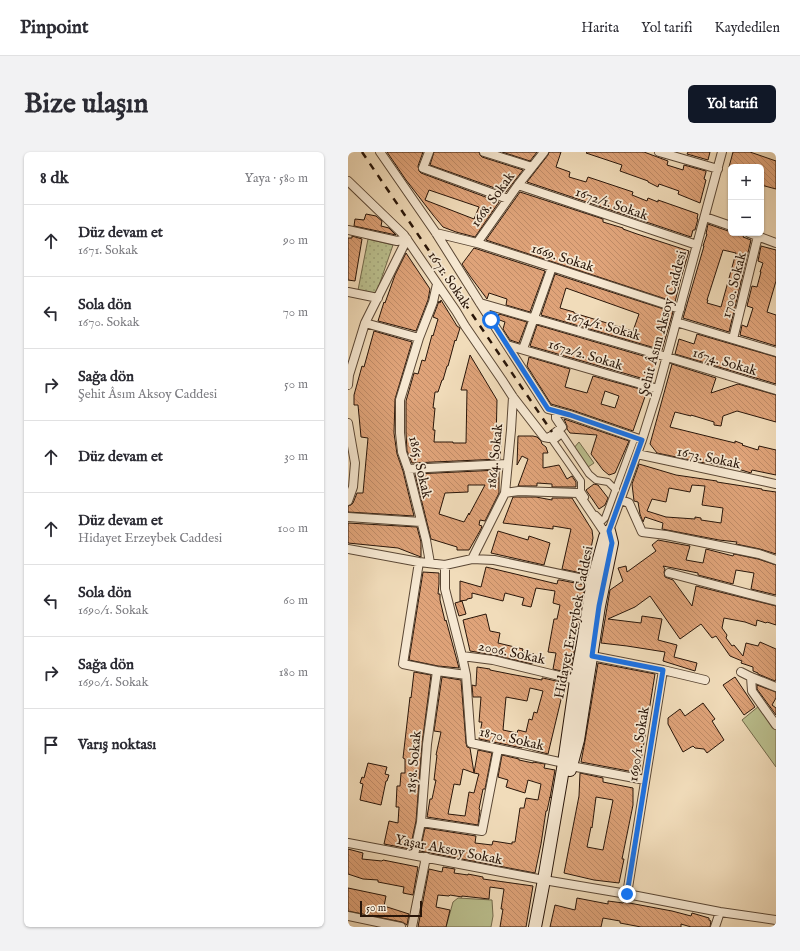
<!DOCTYPE html>
<html lang="tr">
<head>
<meta charset="utf-8">
<style>
	:root { --surface:#fff; --page:#f2f2f3; --text:#2b2b33; --muted:#7c7c81; --line:#e1e1e2; --accent:#111827 }
	body { margin:0; font-family:"IM FELL English",serif; background:var(--page); color:var(--text) }
	.controls { position:absolute; right:12px; top:12px; display:grid; overflow:hidden; border-radius:6px; box-shadow:0 1px 3px #0004 }
	.controls button { width:36px; height:36px; display:grid; place-items:center; padding:0; border:0; border-bottom:1px solid var(--line); background:var(--surface); color:var(--text); font:20px sans-serif }
	.scale { position:absolute; left:12px; bottom:10px; width:62px; box-sizing:border-box; padding-left:4px; border:2px solid #281509; border-top:0; font-size:11px; line-height:14px; white-space:nowrap; color:#281509; -webkit-text-stroke:3px #f6e8d2; paint-order:stroke }
	.stop { position:absolute; width:12px; height:12px; margin:-9px; border:3px solid #1a73e8; border-radius:50%; background:#fff }
	.stop.end { background:#1a73e8; border-color:#fff; box-shadow:0 1px 4px #0008 }
	.list { margin:0; padding:0; list-style:none }
	h2 { display:flex; justify-content:space-between; align-items:center; height:52px; margin:0; padding:0 16px; font-size:17px }
	h2 small { font-size:13px; font-weight:400; color:var(--muted) }
	.list li { display:grid; grid-template-columns:26px 1fr auto; gap:12px; align-items:center; box-sizing:border-box; height:72px; padding:0 16px; border-top:1px solid var(--line) }
	.list b { display:block; font-size:15px; white-space:nowrap }
	.list p { margin:0; font-size:13px; white-space:nowrap; color:var(--muted) }
	.list em { font-size:13px; font-style:normal; color:var(--muted) }
	.icon { flex:none; width:22px; height:22px; fill:none; stroke:currentColor; stroke-width:2; stroke-linecap:round; stroke-linejoin:round }
	.map { position:relative; flex:none; width:428px; height:775px; overflow:hidden; border-radius:6px }
	header { display:flex; align-items:center; gap:24px; box-sizing:border-box; height:56px; padding:0 20px; background:var(--surface); border-bottom:1px solid var(--line) }
	header strong { font-size:19px }
	nav { display:flex; gap:22px; margin-inline-start:auto; font-size:14px }
	.intro { display:flex; align-items:center; justify-content:space-between; box-sizing:border-box; height:96px; padding:0 24px }
	h1 { margin:0; font-size:28px }
	.button { padding:10px 18px; border-radius:6px; background:var(--accent); color:#fff; font-size:14px; font-weight:700 }
	main { display:flex; gap:24px; padding:0 24px }
	aside { flex:1; background:var(--surface); border-radius:6px; box-shadow:0 1px 3px #0004 }
	.map>svg:first-child { display:block }
	.grass { fill:url(#grass-dots); stroke:#726a4c }
	.park { fill:#bbc08f; stroke:#726a4c }
	.building { fill:url(#building-back-hatch); stroke:#281509; fill-rule:evenodd }
	.lines { fill:none; stroke-linecap:round; stroke-linejoin:round }
	.pedestrian-casing { stroke:#5a4735; stroke-width:8 }
	.minor-casing { stroke:#5a4735; stroke-width:10 }
	.secondary-casing { stroke:#281509; stroke-width:14 }
	.pedestrian { stroke:#f6e8d2; stroke-width:6 }
	.minor { stroke:#f6e8d2; stroke-width:8 }
	.secondary { stroke:#f6e8d2; stroke-width:12 }
	.rail { stroke:#281509; stroke-width:2.5; stroke-dasharray:7 7; stroke-linecap:butt }
	.route { stroke:#1a73e8; stroke-width:5 }
	.labels { text-anchor:middle; stroke-width:3.5; stroke-linejoin:round; paint-order:stroke }
	.street-label { font-size:14px; fill:#281509; stroke:#f6e8d2 }
</style>
</head>
<body>
<header>
<strong>Pinpoint</strong>
<nav><a>Harita</a><a>Yol tarifi</a><a>Kaydedilen</a></nav>
</header>
<div class="intro"><h1>Bize ulaşın</h1><a class="button">Yol tarifi</a></div>
<main>
<aside>
<h2>8 dk<small>Yaya · 580 m</small></h2>
<ul class="list">
<li><svg class="icon" aria-label="ahead" viewBox="0 0 24 24"><path d="M12 20V5M6 11l6-6 6 6"/></svg><div><b>Düz devam et</b><p>1671. Sokak</p></div><em>90 m</em></li>
<li><svg class="icon" aria-label="left" viewBox="0 0 24 24"><path d="M17 20v-9H6M10 6l-5 5 5 5"/></svg><div><b>Sola dön</b><p>1670. Sokak</p></div><em>70 m</em></li>
<li><svg class="icon" aria-label="right" viewBox="0 0 24 24"><path d="M7 20v-9h11M14 6l5 5-5 5"/></svg><div><b>Sağa dön</b><p>Şehit Âsım Aksoy Caddesi</p></div><em>50 m</em></li>
<li><svg class="icon" aria-label="ahead" viewBox="0 0 24 24"><path d="M12 20V5M6 11l6-6 6 6"/></svg><div><b>Düz devam et</b></div><em>30 m</em></li>
<li><svg class="icon" aria-label="ahead" viewBox="0 0 24 24"><path d="M12 20V5M6 11l6-6 6 6"/></svg><div><b>Düz devam et</b><p>Hidayet Erzeybek Caddesi</p></div><em>100 m</em></li>
<li><svg class="icon" aria-label="left" viewBox="0 0 24 24"><path d="M17 20v-9H6M10 6l-5 5 5 5"/></svg><div><b>Sola dön</b><p>1690/1. Sokak</p></div><em>60 m</em></li>
<li><svg class="icon" aria-label="right" viewBox="0 0 24 24"><path d="M7 20v-9h11M14 6l5 5-5 5"/></svg><div><b>Sağa dön</b><p>1690/1. Sokak</p></div><em>180 m</em></li>
<li><svg class="icon" aria-label="arrive" viewBox="0 0 24 24"><path d="M6 21V4h12l-3 4 3 4H6"/></svg><div><b>Varış noktası</b></div></li>
</ul>
</aside>
<div class="map">
<svg width="428" height="775" viewBox="0 0 428 775">
	<defs>
		<pattern id="grass-dots" width="8" height="8" patternUnits="userSpaceOnUse"><rect width="8" height="8" fill="#bbc08f"/><path d="M2 2h.1M6 6h.1" fill="none" stroke="#a1a47a" stroke-width="1.8" stroke-linecap="round"/></pattern>
		<pattern id="building-back-hatch" width="6" height="6" patternUnits="userSpaceOnUse"><rect width="6" height="6" fill="#dfa379"/><path d="M-1 5l2 2M0 0l6 6M5-1l2 2" fill="none" stroke="#bf8b67"/></pattern>
	</defs>
	<rect width="100%" height="100%" fill="#f1dcba"/>
	<filter id="stains"><feTurbulence type="fractalNoise" baseFrequency=".005" numOctaves="4"/><feColorMatrix values="0 0 0 0 .2 0 0 0 0 .09 0 0 0 0 .02 0 0 0 .5 -.17"/></filter>
	<radialGradient id="worn" r=".72"><stop offset=".6" stop-color="#630" stop-opacity="0"/><stop offset="1" stop-color="#630" stop-opacity=".3"/></radialGradient>
	<path class="grass" d="M20,87l25,6 -17,49 -18,-4z"/>
	<path class="park" d="M231,290l15,21 -6,4 -4,-2 -11,-16z
		M411,554l17,24v37l-34,-47z
		M110,746l34,2 1,16 -2,11h-45l7,-25z"/>
	<path class="building" d="M39,0h36l-5,14 1,5 2,2 78,29 -24,35 -19,-5 -13,-5 -10,-12 -27,-35zM81,38l50,17 -5,12 -49,-19z
		M86,0h45l1,3 2,2 41,13 -17,22 -76,-27z
		M154,0h35l-7,9z
		M201,0h12l-5,15 14,5 -1,5 17,5 2,-5 45,15 -1,3 15,6 1,-3 10,4v-2l40,14 -1,5h1l-3,11h-2l-2,7 -164,-55 21,-27z
		M239,0h57l24,9 -1,4 16,5 1,-5 22,6v1l-2,7 2,1 -6,23 -22,-9 1,-3 -20,-7 -1,3 -10,-5v-1l-28,-10 2,-6 -36,-12z
		M340,0h22l-2,8 -21,-6z
		M385,0h17l26,9v28l-15,-4v-18h-32z
		M172,40l83,27v3l20,6v1l14,5 52,17 -8,27 -6,24 -189,-62z
		M18,62l10,2 6,5 -1,5 8,2 7,7 -42,-9 1,-7 9,1z
		M360,72l23,8v1h4l9,2 -1,2 8,3 -22,92 -46,-14 21,-72h-1l4,-12h-1zM375,98l13,3 -15,54 -14,-4 1,-3h-1z
		M4,84l10,3 -7,42 -7,-1v-42h4z
		M413,94l15,4v31l-9,31 9,3v31l-36,-11 2,-10 5,2 6,-19 -6,-2 5,-20 5,1 4,-15h-1l3,-9 -5,-2z
		M126,96l71,23 -15,41 -24,-7 1,-6 -18,-6 -2,6 -17,-23 -8,-12z
		M58,101l24,36 -2,11 -12,31 -38,-10 6,-19 1,1 10,-28z
		M207,122l118,38 -11,38 -121,-35zM218,136l73,26 -6,17 -59,-18v-1l-14,-4z
		M93,148l16,26 3,2 -4,13 -1,-1 -7,26h-1l-4,14h-1l-4,12h-3l-2,16h2l-2,22h2l-1,12h19v1h13l1,-53h-6l9,-35 27,45 -1,43h5l-1,16 -88,4 -5,-12 -1,-18v-32l8,-28 4,1 4,-14 3,1 7,-26 1,1 5,-17 -5,-2 6,-16 1,2z
		M151,162l28,8 -8,21 -9,-3 -7,-11 2,-7 -8,-3z
		M189,173l120,35 -6,21 -121,-35z
		M26,179l38,11 -17,57 -1,34 3,21 6,17 11,45 -66,-4v-6l3,-1 2,-2 4,-10h6l5,-55 -7,-1 -3,-32h-4v-10l8,-29 2,1z
		M349,182l79,23v27l-101,-30 4,-15 15,5z
		M181,205l41,12 -5,18 22,6 6,-17 54,15 -14,40 -61,-21 -21,-6 -24,-38zM257,239l14,5 -4,12 -14,-4z
		M324,212l44,14 -5,15 27,-9 38,11v27l-39,-11 -14,5 -2,10 -7,-1v-3l-23,-7v1l-16,-4 -5,15 65,16v-2l8,3 -1,1 16,5 1,-4 17,4v25l-24,-5 -1,3 -26,-8v2l-19,-5 -1,1 -48,-10 -7,-9z
		M216,267l65,22 -14,32 -6,2 -6,-5 -12,-16 6,-19 -27,-2 -3,-4v-3z
		M170,284h15l4,1 4,4 1,3 4,3 2,6h-5v15l16,-3 8,14 5,-3 4,6v5h-24v-3l-15,-1v3h-19l10,-27 -6,-3 -5,9z
		M291,312l37,11 41,6v1l45,7v1l14,2v62l-16,-5 -24,-5 1,-2 -18,-2 -57,-11 1,-6 -18,-6 -2,5 -3,-8 -2,-12 -4,-1 -2,-17zM344,333l13,1 -3,19 21,3 -2,15 -20,-3v-2l-6,-1v2l-29,-2 -19,-6 5,-12 14,3 3,-14 21,4z
		M151,318v23l-14,28 -5,-1 -1,5 3,1 -1,3 -12,21h-12v-3l-26,-8 -16,-65zM120,333h17l-16,30v-2l-5,9 -25,-8 6,-21 23,-1z
		M246,332l4,1 10,13 -3,7 -6,4 -13,-19z
		M165,345h23l16,3v-2h20l20,32 1,8 -7,36 -24,-5 9,-40 -18,-3v3l-50,-6z
		M0,371l69,4 4,15v15l-23,-9 -50,-5z
		M150,379l30,9 1,-4 21,7 -6,22 -53,-12z
		M310,388l32,6 -4,14 17,3 3,-14 27,7 1,-2 24,5 18,6v30l-25,-6 3,-16 -18,-3 -3,14 -35,-9v-2l-35,-7 2,3 -1,3 1,5 8,3 19,26 4,-20 80,20v19l-9,-3 -1,1 -9,-3 -1,6 -11,-4 -21,-4 -2,10 5,7 -1,3 6,8 2,-1 9,11 3,-13 12,3 2,-4 16,7v30l-1,2 -17,-7v-1l-5,-2v-4l-12,-4 1,-2 -12,-5 -14,-20 -4,2 -11,-14 -21,15 -30,-43 -15,11 -27,12 33,4 1,-7 20,3 -4,21 19,5 -3,12 23,6 -2,8 -32,-10 2,-9 -38,-6 -26,-3 9,-53 13,-9 -5,-13 8,-2 1,6 29,-21 -4,-6z
		M138,415l71,17 1,-4h2l25,5 -10,63 -6,25 -16,-4 3,-16 -8,-1 6,-33h3l3,-14 -7,-2 2,-12 -19,-3 -5,19 -9,-2 2,-7 -19,-5 -2,8 -31,-8v5l-5,1v1l-7,1v-20l21,6z
		M75,420l16,1v11l-1,10h2v6l5,21 1,-1 13,48 -21,-2 -29,-6z
		M114,449l4,13 -7,2 -4,-13z
		M138,462l4,17 10,2 -2,10 25,6 -1,3 12,2 -2,10 -38,-9 -24,-4 -7,-31z
		M250,511l57,11 -16,99 -58,-11 4,-21z
		M129,515l13,2v1l20,4 32,6v-2h1l22,5 -17,71 -26,-7v1l-43,-9 3,-17h-3l2,-25h-8l-1,-12 4,1zM182,536l13,3 -6,22 -3,-1 -2,8 -3,-1 -3,13 -8,-2 -1,3 -14,-3 3,-33 21,4z
		M66,520l17,3 -9,69 -6,77 -6,28 -26,-5 5,-23 9,2 1,-16h-3l1,-21h3l1,-13h4v-14l-2,-1 7,-61 1,1z
		M94,525l19,3 5,63 1,4 3,1 4,25 -11,-4 -3,16 -6,-1 -6,30 17,2 4,-24 5,1 4,-16 1,-3 -5,-1 4,-23 14,3 -7,36h-2l-4,20 1,1 -2,15 -51,-8 3,-18h2l4,-19h-2l3,-25h-1l5,-23 -7,-1z
		M387,525l20,30 -11,8 -21,-30z
		M409,533l19,7v6l-4,7 4,3v7l-19,-26z
		M355,551l12,16 -3,2 12,19 -17,13 -3,-4 -9,-1 -2,-2 -10,6 -15,-28v-6l12,-9 5,7z
		M154,603l17,4v1l14,3v-1l12,2 -1,4 11,2 -5,28v-1l-3,14h-1l-5,33 -6,29 -115,-22 5,-23 51,8 -1,7 17,2 1,-4 19,3v-2h3l5,-34h4l2,-10 12,2 3,-16 -13,-4 -3,13 -19,-6 2,-7 -10,-3z
		M20,611l19,4 -2,7 4,1 -2,6h-1l-5,24 -21,-5 3,-16 -3,-1 2,-6 2,1z
		M232,621l23,5v4l30,6v17l-11,54h2l-5,24 -25,-3 -30,-7 15,-77zM248,645l17,3 -10,50 -16,-3 4,-20 1,1z
		M0,697l15,4 -1,6 20,2 1,-1 35,7 -5,28 -10,-2 1,-6 -26,-5v-2l-15,-1 -15,-5z
		M95,715l12,2 -1,4 14,2v-1l15,3v2l50,7 -7,41h-26l3,-18h-2l3,-20 -14,-2 -1,12 -27,-3v1l-12,-2 -1,1 -11,-1 -2,12 14,3 -4,17h-28l11,-58 13,3z
		M0,736l38,8 -2,10 25,8 -2,11 -5,-3 -54,-11z
		M229,746l31,6v-3l15,2 1,-1 48,9 19,5 1,-3 17,5v2l2,1 -1,6h-19l-10,-3v3h-40l-21,-4v-2l-17,-3 -2,9h-51l5,-22 20,5z"/>
	<g class="lines">
		<defs>
			<path id="pedestrian" d="M237,345l-4,-6v-10l-28,-40 9,-7 27,40 7,6 12,2 8,8
				M248,363l6,6 3,-3 30,-81"/>
			<path id="minor" d="M32,0l56,81 44,70 68,106 22,6 72,25
				M81,0l-6,16 85,31
				M136,0l48,15
				M311,0l59,17
				M0,29l56,54 52,76 9,15 37,54 11,17 31,40 5,1 13,-11 -6,-9v-6
				M170,33l179,60
				M357,65l26,9
				M0,78l49,11 10,-2
				M88,81l41,10 75,24 128,42
				M401,81l27,10
				M129,91l41,-58 26,-33
				M0,140l30,6
				M132,151l187,54 109,33
				M328,170l100,30
				M17,171l54,15
				M385,187l25,-103
				M159,193l151,44
				M175,197l29,-82
				M0,233l1,-10 16,-52 42,-84
				M0,271l7,40 -2,24 -5,14
				M289,302l139,30
				M60,317l99,-5
				M157,341l14,-2 59,2 25,37 6,1 33,-91 16,-51 64,-237
				M273,348l8,3 13,29 24,3 93,19 17,6
				M0,365l73,5
				M0,397l71,13 26,3 27,-6 22,1 99,21
				M124,407l33,-66 6,-63 2,-33
				M71,410l-16,102 34,7 29,4 5,68 93,20
				M82,411l-4,-23 -18,-71 -6,-17 -2,-19v-33l19,-62 14,-36 4,-18
				M97,413v24l17,67 31,4 83,20
				M321,421l107,28
				M114,504l4,19
				M244,504l71,14 -36,224
				M315,518l42,10
				M393,520l10,5 25,10
				M403,525l1,14 24,34
				M223,614l74,14
				M73,670l61,9 16,-82
				M0,691l196,37 83,14 93,18 56,8
				M66,703l7,-33 6,-78 10,-73
				M0,764l53,11
				M64,775l14,-70
				M367,775l5,-15"/>
			<path id="secondary" d="M222,618l8,-30 21,-134 13,-63 -3,-12
				M187,775l9,-47 20,-117 12,-83 6,-31 11,-68 12,-44 4,-6"/>
		</defs>
		<use href="#pedestrian" class="pedestrian-casing"/>
		<use href="#minor" class="minor-casing"/>
		<use href="#secondary" class="secondary-casing"/>
		<use href="#pedestrian" class="pedestrian"/>
		<use href="#minor" class="minor"/>
		<use href="#secondary" class="secondary"/>
		<path class="rail" d="M14,0l190,280"/>
	</g>
	<g class="lines">
		<path class="route" d="M143,168l57,89 22,6 72,25 -33,91 3,12 -13,63 -7,50 71,14 -36,224"/>
	</g>
	<g class="labels">
		<g class="street-label">
			<text transform="translate(144 47) rotate(-54)" y="5">1668. Sokak</text>
			<text transform="translate(264 51) rotate(19)" y="5">1672/1. Sokak</text>
			<text transform="translate(215 105) rotate(18)" y="5">1669. Sokak</text>
			<text transform="translate(102 127) rotate(56)" y="5">1671. Sokak</text>
			<text transform="translate(385 133) rotate(-76)" y="5">1700. Sokak</text>
			<text transform="translate(314 171) rotate(-75)" y="5">Şehit Âsım Aksoy Caddesi</text>
			<text transform="translate(256 173) rotate(16)" y="5">1674/1. Sokak</text>
			<text transform="translate(238 202) rotate(17)" y="5">1672/2. Sokak</text>
			<text transform="translate(377 209) rotate(17)" y="5">1674. Sokak</text>
			<text transform="translate(146 304) rotate(-84)" y="5">1864. Sokak</text>
			<text transform="translate(361 305) rotate(12)" y="5">1673. Sokak</text>
			<text transform="translate(73 315) rotate(77)" y="5">1865. Sokak</text>
			<text transform="translate(225 470) rotate(-79)" y="5">Hidayet Erzeybek Caddesi</text>
			<text transform="translate(164 500) rotate(12)" y="5">2006. Sokak</text>
			<text transform="translate(164 586) rotate(13)" y="5">1870. Sokak</text>
			<text transform="translate(290 592) rotate(-81)" y="5">1690/1. Sokak</text>
			<text transform="translate(65 610) rotate(-85)" y="5">1858. Sokak</text>
			<text transform="translate(101 697) rotate(11)" y="5">Yaşar Aksoy Sokak</text>
		</g>
	</g>
	<rect width="100%" height="100%" filter="url(#stains)"/>
	<rect width="100%" height="100%" fill="url(#worn)"/>
</svg>
<div class="controls">
<button>+</button>
<button>−</button>
</div>
<div class="scale">50 m</div>
<div class="stop" style="left:143px;top:168px"></div>
<div class="stop end" style="left:279px;top:742px"></div>
</div>
</main>
</body>
</html>
